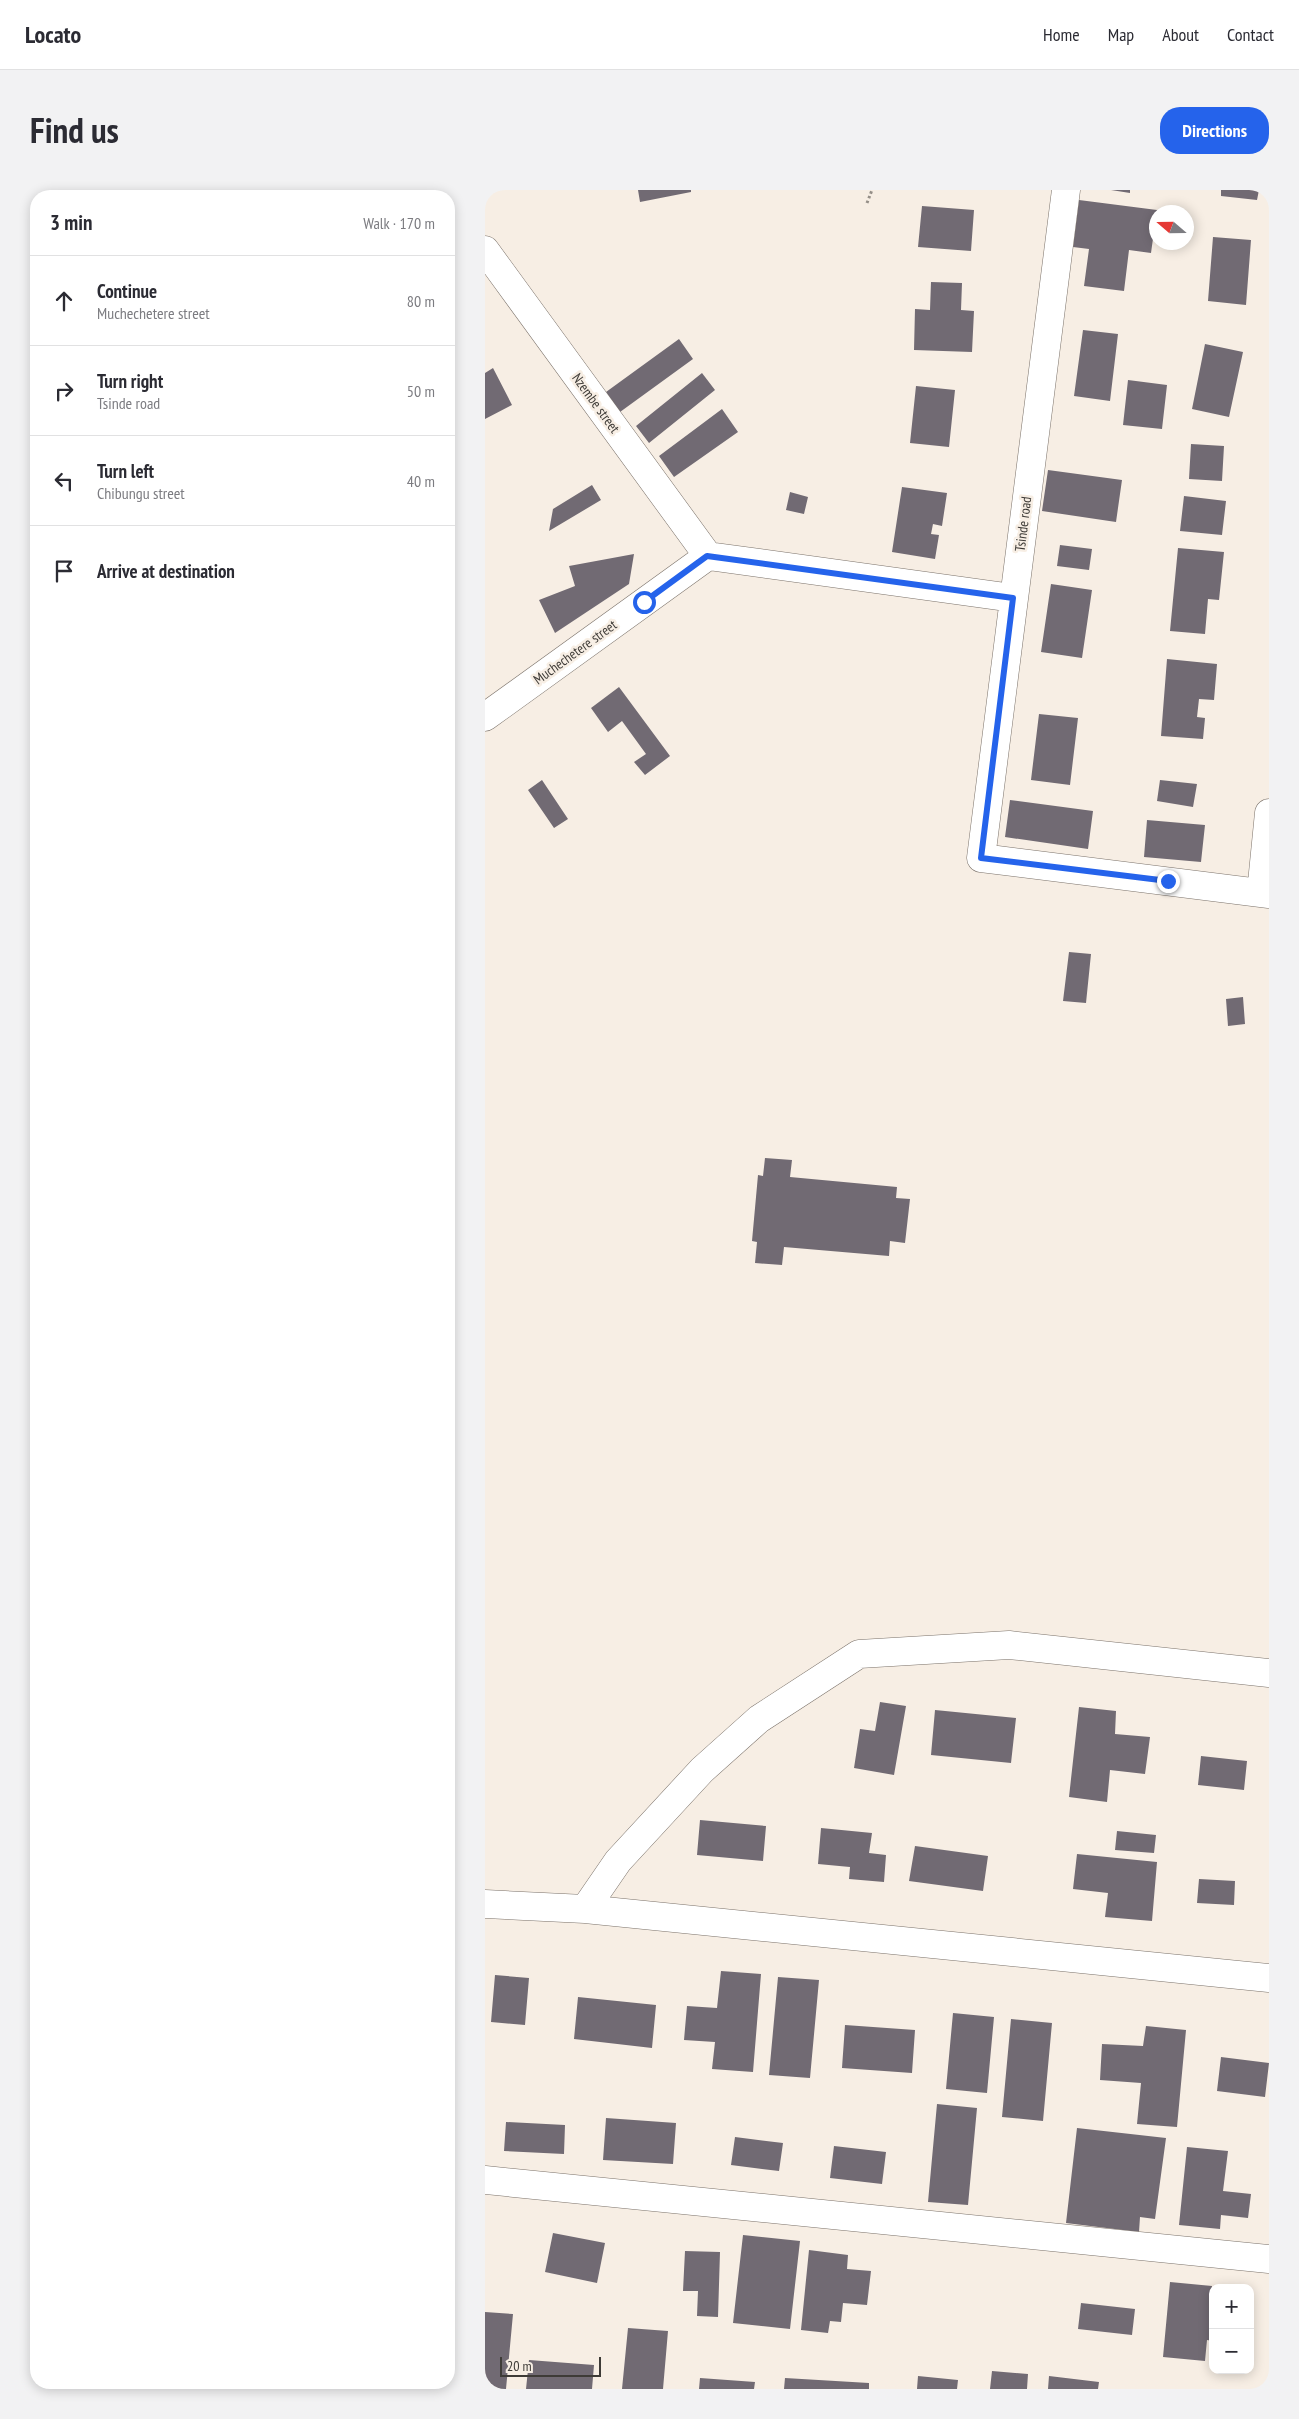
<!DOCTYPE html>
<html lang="en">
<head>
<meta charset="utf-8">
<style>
	:root { --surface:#fff; --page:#f2f2f3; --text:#2b2b33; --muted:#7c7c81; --line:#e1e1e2; --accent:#2563eb }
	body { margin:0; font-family:"PT Sans Narrow",sans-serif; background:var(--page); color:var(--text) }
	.controls { position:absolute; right:15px; bottom:15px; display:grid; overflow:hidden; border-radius:10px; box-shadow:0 2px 12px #0003 }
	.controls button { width:45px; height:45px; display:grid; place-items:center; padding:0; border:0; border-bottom:1px solid var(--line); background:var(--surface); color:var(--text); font:25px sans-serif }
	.compass { position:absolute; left:664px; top:15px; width:45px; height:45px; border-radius:50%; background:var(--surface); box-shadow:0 2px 12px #0003; rotate:290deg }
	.scale { position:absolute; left:15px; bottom:12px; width:101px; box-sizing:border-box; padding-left:5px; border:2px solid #3e3b37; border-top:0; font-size:14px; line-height:18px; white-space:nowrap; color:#3e3b37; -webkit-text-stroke:4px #f7eee4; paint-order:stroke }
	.stop { position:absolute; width:15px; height:15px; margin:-11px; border:4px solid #2563eb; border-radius:50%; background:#fff }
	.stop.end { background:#2563eb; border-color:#fff; box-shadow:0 1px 5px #0008 }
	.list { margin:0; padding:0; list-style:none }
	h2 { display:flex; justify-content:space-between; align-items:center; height:65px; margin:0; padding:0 20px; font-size:21px }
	h2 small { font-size:16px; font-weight:400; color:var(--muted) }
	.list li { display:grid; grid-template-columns:32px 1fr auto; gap:15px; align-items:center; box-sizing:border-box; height:90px; padding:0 20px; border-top:1px solid var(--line) }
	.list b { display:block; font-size:19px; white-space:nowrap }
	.list p { margin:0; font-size:16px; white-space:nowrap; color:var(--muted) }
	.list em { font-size:16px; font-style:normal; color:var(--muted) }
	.icon { flex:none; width:28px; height:28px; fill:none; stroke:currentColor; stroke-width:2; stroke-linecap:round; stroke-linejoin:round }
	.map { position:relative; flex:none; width:784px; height:2199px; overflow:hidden; border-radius:20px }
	header { display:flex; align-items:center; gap:30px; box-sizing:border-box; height:70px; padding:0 25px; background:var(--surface); border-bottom:1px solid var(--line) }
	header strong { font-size:24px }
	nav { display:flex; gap:28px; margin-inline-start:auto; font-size:18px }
	.intro { display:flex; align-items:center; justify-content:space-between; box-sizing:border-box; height:120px; padding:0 30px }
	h1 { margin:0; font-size:35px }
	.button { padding:12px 22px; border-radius:20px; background:var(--accent); color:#fff; font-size:18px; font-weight:700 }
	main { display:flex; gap:30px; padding:0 30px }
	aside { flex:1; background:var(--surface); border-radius:20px; box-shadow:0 2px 12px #0003 }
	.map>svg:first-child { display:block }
	.building { fill:#716a73 }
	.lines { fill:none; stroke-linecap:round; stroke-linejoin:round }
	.street-casing { stroke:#7b726a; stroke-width:29 }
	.path { stroke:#958f88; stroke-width:3; stroke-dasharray:2.5 2.5; stroke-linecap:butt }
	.street { stroke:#fff; stroke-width:28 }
	.route { stroke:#2563eb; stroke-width:6 }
	.labels { text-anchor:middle; stroke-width:5; stroke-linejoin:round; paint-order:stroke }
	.street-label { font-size:14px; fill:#3e3b37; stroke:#f7eee4 }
</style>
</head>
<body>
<header>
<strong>Locato</strong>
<nav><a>Home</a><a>Map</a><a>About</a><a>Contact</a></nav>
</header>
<div class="intro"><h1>Find us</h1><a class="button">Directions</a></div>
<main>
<aside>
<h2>3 min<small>Walk · 170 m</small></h2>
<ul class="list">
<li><svg class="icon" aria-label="ahead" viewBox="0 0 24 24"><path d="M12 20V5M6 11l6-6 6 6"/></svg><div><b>Continue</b><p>Muchechetere street</p></div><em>80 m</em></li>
<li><svg class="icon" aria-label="right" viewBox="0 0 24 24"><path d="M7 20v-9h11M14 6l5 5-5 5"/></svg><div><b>Turn right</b><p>Tsinde road</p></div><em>50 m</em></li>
<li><svg class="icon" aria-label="left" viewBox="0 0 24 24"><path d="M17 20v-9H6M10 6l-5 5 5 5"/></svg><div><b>Turn left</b><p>Chibungu street</p></div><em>40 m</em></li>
<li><svg class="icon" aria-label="arrive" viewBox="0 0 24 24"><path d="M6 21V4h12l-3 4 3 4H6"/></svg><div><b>Arrive at destination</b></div></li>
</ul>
</aside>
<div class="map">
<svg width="784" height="2199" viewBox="0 0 784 2199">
	<rect width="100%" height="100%" fill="#f7eee4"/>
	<path class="building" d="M153,0h53v2l-51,10z
		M626,0h19v3z
		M736,0h38l-2,10 -36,-4z
		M594,10l78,10 -6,43 -22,-3 -5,41 -40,-5 5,-37 -16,-2z
		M437,16l52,4 -3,41 -53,-4z
		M728,47l38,3 -5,65 -38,-4z
		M446,92l31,1 -1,27 13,1 -2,41 -58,-2 1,-41 15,1z
		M598,140l35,4 -8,67 -36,-5z
		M194,149l14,20 -73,53 -14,-20z
		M720,154l38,8 -14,65 -37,-8z
		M8,178l19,37 -27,14v-46z
		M217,183l13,17 -66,53 -13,-17z
		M643,190l39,5 -5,44 -39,-4z
		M431,196l39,4 -6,57 -39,-4z
		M237,219l16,23 -64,45 -15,-21z
		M706,254l33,2 -2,35 -33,-2z
		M563,280l74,10 -6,42 -74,-11z
		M107,295l9,15 -52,31 4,-22z
		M417,297l45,6 -5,33 -9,-2 -2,10 8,1 -4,24 -43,-7z
		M305,302l18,5 -4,17 -18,-4z
		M699,306l42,5 -4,34 -42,-4z
		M575,355l32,4 -3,21 -32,-4z
		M693,358l46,4 -5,48 -11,-1 -3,35 -35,-3z
		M149,364l-5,30 -74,49 -16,-33 36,-14 -6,-20z
		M566,394l41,6 -10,68 -41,-6z
		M682,469l50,5 -3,36 -15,-1 -2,18 8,1 -2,21 -42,-3z
		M134,497l51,69 -25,19 -11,-13 12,-8 -24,-33 -14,11 -17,-24z
		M554,524l39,4 -8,67 -39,-5z
		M57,590l26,39 -14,9 -26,-38z
		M675,590l37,4 -4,23 -36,-6z
		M525,610l83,11 -5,38 -83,-12z
		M662,630l58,5 -4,37 -57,-5z
		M584,762l22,2 -5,49 -23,-2z
		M758,807l2,27 -17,2 -2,-27z
		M280,968l27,2 -2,17 107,10 -1,11 14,1 -5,44 -15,-2 -1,15 -105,-9 -2,18 -27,-2 2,-21 -5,-1 6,-66 5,1z
		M395,1512l26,4 -12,69 -40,-7 6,-39 15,2z
		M594,1517l37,4 -1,23 35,3 -5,37 -35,-4 -3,32 -38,-5z
		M450,1520l81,8 -5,45 -80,-8z
		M716,1566l46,5 -3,29 -46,-5z
		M215,1630l66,6 -3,35 -66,-6z
		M336,1638l51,5 -3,20 17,2 -2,27 -35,-3 1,-12 -32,-3z
		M632,1641l39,4 -2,18 -39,-3z
		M430,1656l73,10 -5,35 -74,-10z
		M592,1664l80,8 -5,59 -47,-4 3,-24 -35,-4z
		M714,1689l36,2 -1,24 -37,-2z
		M236,1781l40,3 -8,98 -41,-3 3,-27 -31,-2 3,-34 30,2z
		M10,1785l34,3 -4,47 -34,-3z
		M293,1787l41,3 -9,98 -41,-3z
		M93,1807l78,8 -4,43 -78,-9z
		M468,1823l41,4 -7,76 -41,-4z
		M526,1829l41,4 -9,98 -41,-4z
		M360,1835l70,5 -3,43 -70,-5z
		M661,1836l40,4 -9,97 -40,-3 4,-41 -41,-3 2,-36 41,2z
		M736,1867l48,6 -4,34 -48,-6z
		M452,1914l40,4 -9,97 -40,-3z
		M121,1928l70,5 -3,41 -70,-4z
		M21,1932l59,3 -1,29 -60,-3z
		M592,1938l89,10 -11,81 -15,-2 -1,15 -73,-9z
		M250,1947l48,6 -4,28 -48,-6z
		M349,1956l52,6 -4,32 -52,-6z
		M702,1957l41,4 -5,40 28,3 -3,24 -27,-3 -1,14 -41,-4z
		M68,2043l52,10 -8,40 -52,-11z
		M258,2045l57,6 -10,88 -57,-6z
		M324,2060l39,5 -1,14 24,2 -4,34 -24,-2 -2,19 -11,-1 -2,12 -27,-3z
		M200,2061l35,1 -2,65 -21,-1 1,-25h-15z
		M685,2092l42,4 -2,27 3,1v27l-6,-1 -2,21 -42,-4z
		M596,2113l54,6 -3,26 -54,-6z
		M0,2122l28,2 -7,75h-21z
		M143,2138l40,3 -5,58h-41z
		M44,2170l65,5 -2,24h-66z
		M507,2181l36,3 -1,15h-37z
		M433,2186l40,4 -1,9h-40z
		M564,2186l50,6 -1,7h-50z
		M215,2188l55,4 -1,7h-55z
		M300,2188l84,5v6h-85z"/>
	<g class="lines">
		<defs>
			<path id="street" d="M581,0l-85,668 288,36
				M0,60l223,306
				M0,527l223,-161 305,42
				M776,703l8,-80
				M0,1714l100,5 684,69
				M100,1719l33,-48 84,-91 57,-51 100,-65 150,-9 260,28
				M0,1990l784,79"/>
		</defs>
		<use href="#street" class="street-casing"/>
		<path class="path" d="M382,13l5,-13"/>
		<use href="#street" class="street"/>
	</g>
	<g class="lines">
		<path class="route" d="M159,412l63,-46 306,42 -32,260 187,23"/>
	</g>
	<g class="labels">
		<g class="street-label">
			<text transform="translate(111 213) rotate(54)" y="5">Nzembe street</text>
			<text transform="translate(538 334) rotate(-83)" y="5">Tsinde road</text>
			<text transform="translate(90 462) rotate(-36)" y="5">Muchechetere street</text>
		</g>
	</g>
</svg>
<div class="controls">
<button>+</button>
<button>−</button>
</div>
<svg class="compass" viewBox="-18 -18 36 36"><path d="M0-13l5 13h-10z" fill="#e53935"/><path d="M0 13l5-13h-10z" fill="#7c7c81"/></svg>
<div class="scale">20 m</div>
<div class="stop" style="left:159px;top:412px"></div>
<div class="stop end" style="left:683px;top:691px"></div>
</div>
</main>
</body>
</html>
